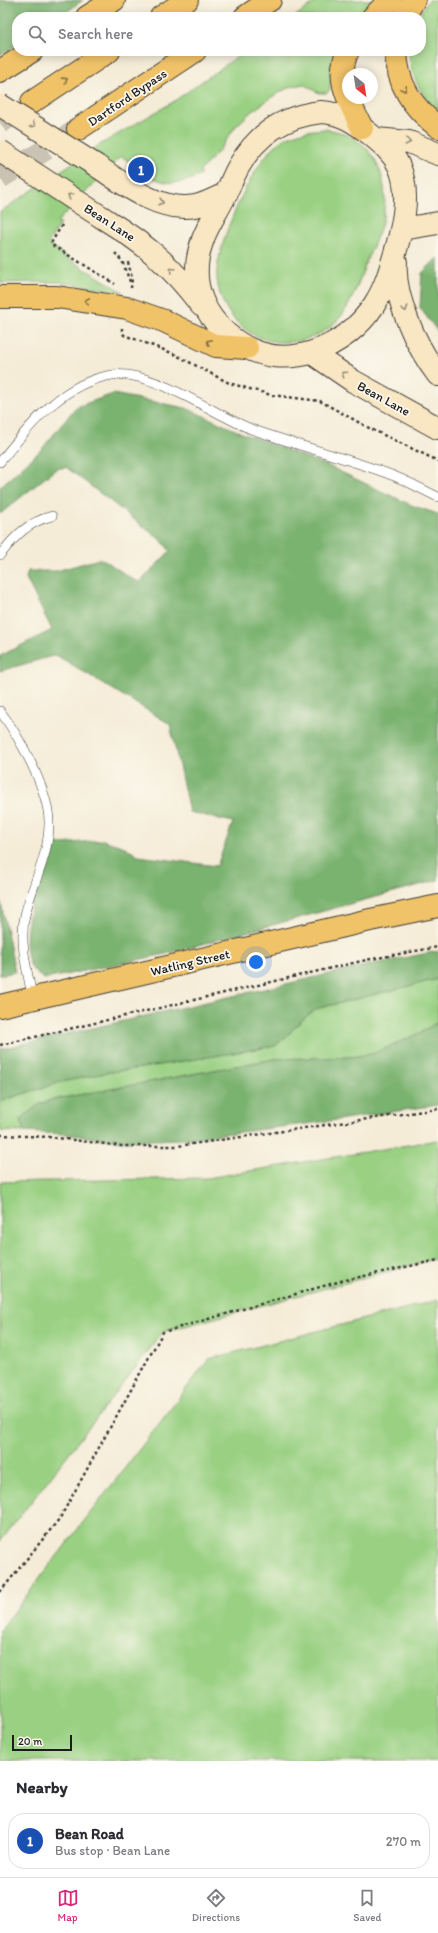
<!DOCTYPE html>
<html lang="en">
<head>
<meta charset="utf-8">
<style>
	:root { --surface:#fff; --page:#f2f2f3; --text:#2b2b33; --muted:#7c7c81; --line:#e1e1e2; --accent:#db2777 }
	body { margin:0; font-family:Itim,sans-serif; background:var(--page); color:var(--text) }
	.compass { position:absolute; left:342px; top:68px; width:36px; height:36px; border-radius:50%; background:var(--surface); box-shadow:0 2px 10px #0003; rotate:150deg }
	.scale { position:absolute; left:12px; bottom:10px; width:60px; box-sizing:border-box; padding-left:4px; border:2px solid #1c1c1c; border-top:0; font-size:11px; line-height:14px; white-space:nowrap; color:#1c1c1c; -webkit-text-stroke:3px #fbf7ec; paint-order:stroke }
	.you { position:absolute; left:256px; top:962px; width:14px; height:14px; margin:-10px; border:3px solid #fff; border-radius:50%; background:#1a73e8; box-shadow:0 0 0 6px #1a73e833 }
	.badge { display:grid; place-items:center; width:26px; height:26px; border-radius:50%; background:var(--accent); color:#fff; font-size:13px; font-weight:700 }
	.pin { position:absolute; translate:-50% -50%; border:2px solid #fff; box-shadow:0 1px 4px #0006 }
	.list { margin:0; padding:0; list-style:none }
	h2 { display:flex; justify-content:space-between; align-items:center; height:52px; margin:0; padding:0 16px; font-size:17px }
	h2 small { font-size:13px; font-weight:400; color:var(--muted) }
	.list li { display:grid; grid-template-columns:26px 1fr auto; gap:12px; align-items:center; box-sizing:border-box; height:56px; margin:0 8px 8px; padding:0 8px; border:1px solid var(--line); border-radius:16px }
	.list b { display:block; font-size:15px; white-space:nowrap }
	.list p { margin:0; font-size:13px; white-space:nowrap; color:var(--muted) }
	.list em { font-size:13px; font-style:normal; color:var(--muted) }
	.icon { flex:none; width:22px; height:22px; fill:none; stroke:currentColor; stroke-width:2; stroke-linecap:round; stroke-linejoin:round }
	.map { position:relative; flex:none; width:438px; height:1761px; overflow:hidden }
	.search { position:absolute; background:var(--surface); box-shadow:0 2px 10px #0003; left:12px; right:12px; top:12px; height:44px; display:flex; align-items:center; gap:10px; box-sizing:border-box; padding:0 14px; border-radius:16px; color:var(--muted); font-size:15px }
	.sheet { height:116px; background:var(--surface) }
	nav { display:flex; justify-content:space-around; align-items:center; box-sizing:border-box; height:56px; border-top:1px solid var(--line); background:var(--surface); font-size:11px; color:var(--muted) }
	nav a { display:grid; justify-items:center; gap:2px }
	nav .on { color:var(--accent) }
	.map>svg:first-child { display:block }
	.green { fill:#99d082; stroke:#5a764f }
	.forest { fill:#7ab270; stroke:#4b6746 }
	.lines { fill:none; stroke-linecap:round; stroke-linejoin:round }
	.trunk-tunnel { stroke:#cac2b2; stroke-width:22; stroke-dasharray:22 11; stroke-linecap:butt }
	.service-casing { stroke:#3d3b38; stroke-width:10 }
	.secondary-casing { stroke:#3d3b38; stroke-width:24 }
	.primary-casing { stroke:#3d3b38; stroke-width:24 }
	.trunk-casing { stroke:#3d3b38; stroke-width:24 }
	.path { stroke:#3d3b38; stroke-width:2.5; stroke-dasharray:3 3; stroke-linecap:butt }
	.service { stroke:#fff; stroke-width:9 }
	.secondary { stroke:#f9e7c3; stroke-width:22 }
	.primary { stroke:#f1c369; stroke-width:22 }
	.trunk { stroke:#f1c369; stroke-width:22 }
	.secondary-bridge-casing { stroke:#3d3b38; stroke-width:24; stroke-linecap:butt }
	.secondary-bridge { stroke:#f9e7c3; stroke-width:22 }
	.oneway { stroke:#867042 }
	.oneway2 { stroke:#968c78 }
	.labels { text-anchor:middle; stroke-width:3.5; stroke-linejoin:round; paint-order:stroke }
	.street-label { font-size:13px; fill:#1c1c1c; stroke:#fbf7ec }
</style>
</head>
<body>
<div class="map">
<svg width="438" height="1761" viewBox="0 0 438 1761">
	<rect width="100%" height="100%" fill="#fbf7ec"/>
	<filter id="ink" filterUnits="userSpaceOnUse"><feTurbulence type="fractalNoise" baseFrequency=".025" numOctaves="2"/><feDisplacementMap in="SourceGraphic" scale="8" xChannelSelector="R" yChannelSelector="G"/><feConvolveMatrix kernelMatrix="1 2 1 2 8 2 1 2 1" color-interpolation-filters="sRGB"/></filter>
	<filter id="wash" filterUnits="userSpaceOnUse"><feTurbulence type="fractalNoise" baseFrequency=".012" numOctaves="4" result="noise"/><feDisplacementMap in="SourceGraphic" scale="16" xChannelSelector="R" yChannelSelector="G"/><feGaussianBlur stdDeviation="0.9" result="paint"/><feColorMatrix in="noise" values="0 0 0 0 0 0 0 0 0 0 0 0 0 0 0 0 0 1.4 0 .05"/><feComposite in="paint" operator="in"/></filter>
	<g filter="url(#wash)">
		<rect width="100%" height="100%" fill="#f5ecd7"/>
		<path class="green" d="M318,0h62l-18,17h-68z
			M429,0h9v110c-18,-15 -28,-35 -29,-59h12v-34h-4z
			M245,51h91l-5,15 -1,24 -3,3h-8l-16,-9 -13,3 -12,6 -26,18 -16,15 -18,26 -18,19 1,4c-37,18 -50,2 -80,-19l-64,66 3,2 -12,19 22,17 53,32 -64,-10 -59,1v-71l96,-65 77,-45z
			M325,129c6,1 14,2 20,5 37,14 46,58 36,92 -4,11 -9,23 -14,34 -7,18 -13,39 -25,55 -26,34 -80,37 -108,4 -11,-13 -18,-30 -17,-48 2,-32 38,-116 67,-132 13,-7 26,-9 41,-10z
			M438,979v43l-20,12 -46,20 -21,3 -77,2 -223,41 -11,4 -20,15 4,13 -24,-1v-30l61,-19 50,-10 30,-4 134,-22c16,-12 26,-29 44,-38z
			M438,1140v118l-275,74 -163,210v-360l207,-4z
			M438,1300v461h-438v-131l209,-271z"/>
		<path class="forest" d="M0,0h83l-23,17h-43v28l-17,10z
			M438,257v75l-18,-24 2,-35z
			M113,394l73,14 56,25 84,32 85,40 27,9v366l-272,74 -121,25c-6,-3 -13,-8 -15,-15 -13,-35 11,-85 21,-119l52,-5 22,7 13,9 79,10 16,-44 -44,-10 -19,-88 -114,-69 -56,16v-15l52,-26 -26,-52 2,-7h28l43,-12 5,1 30,20 6,2 30,-31 -8,-10 -96,-74 -10,2 -56,45v-27l41,-37 35,-43z
			M0,897l15,75 -15,3z
			M438,951v28l-119,29c-18,9 -28,26 -44,38l-134,22 -30,4 -50,10 -61,19v-52l369,-84z
			M438,1022v83l-101,15 -153,19 -66,2 -53,-7 -41,-2 -4,-13 20,-15 11,-4 223,-41 77,-2 21,-3 46,-20z"/>
	</g>
	<g filter="url(#ink)">
		<g class="lines">
			<path class="trunk-tunnel" d="M0,123l29,-19
				M0,178l72,-45"/>
			<defs>
				<path id="service" d="M0,462c30,-37 62,-79 112,-87 39,-6 101,39 139,54 45,16 91,28 135,44 18,6 35,16 52,24
					M0,555c15,-19 28,-33 52,-39
					M0,711c19,25 50,81 49,113 0,31 -17,61 -24,91 -6,27 2,56 8,84"/>
				<path id="secondary" d="M321,112c20,1 34,10 50,23 11,9 22,18 28,31 11,25 5,55 -2,80 -6,21 -11,41 -23,59 -28,43 -88,69 -135,38 -36,-24 -52,-61 -36,-104 5,-14 14,-27 21,-41 5,-10 9,-22 15,-32 18,-32 45,-50 82,-54z
					M376,139l33,3 29,12
					M97,166c26,18 64,47 98,40 11,-2 21,-8 32,-13
					M103,218c42,26 67,46 98,87
					M402,229l36,-6
					M396,262c-3,35 21,86 42,113
					M312,353l41,28 85,47"/>
				<path id="primary" d="M0,1006l370,-86 68,-14"/>
				<path id="trunk" d="M87,17l27,-17
					M161,17l26,-17
					M245,17l25,-17
					M373,17l17,-17
					M404,17l10,-17
					M348,51c-14,28 2,52 14,77
					M396,51c1,33 16,56 42,76
					M0,71l32,-20
					M32,102l77,-51
					M78,129l117,-78
					M0,297h57l70,11 37,13 52,25 31,2"/>
			</defs>
			<use href="#service" class="service-casing"/>
			<use href="#secondary" class="secondary-casing"/>
			<use href="#primary" class="primary-casing"/>
			<use href="#trunk" class="trunk-casing"/>
			<path class="path" d="M62,225l-11,18 1,2 63,39
				M115,253l7,8 9,23
				M128,262l4,16 -1,10
				M122,328v4l2,3 48,18 57,30 42,12 49,6 49,27 69,33
				M0,1045l366,-85 72,-13
				M0,1135l49,2 73,9h56l260,-37
				M0,1592l60,-74 103,-186 178,-51 97,-21"/>
			<use href="#service" class="service"/>
			<use href="#secondary" class="secondary"/>
			<use href="#primary" class="primary"/>
			<use href="#trunk" class="trunk"/>
			<defs>
				<path id="secondary-bridge" d="M0,105l97,61
					M0,151l103,67"/>
			</defs>
			<use href="#secondary-bridge" class="secondary-bridge-casing"/>
			<use href="#secondary-bridge" class="secondary-bridge"/>
		</g>
		<defs><path id="oneway-chevron" d="M-2-3.5L2.5 0L-2 3.5" fill="none" stroke-width="1.6" stroke-linecap="round" stroke-linejoin="round"/></defs>
		<g class="oneway">
			<use href="#oneway-chevron" transform="translate(65 80) rotate(-33)"/>
			<use href="#oneway-chevron" transform="translate(404 89) rotate(65)"/>
			<use href="#oneway-chevron" transform="translate(87 301) rotate(-172)"/>
			<use href="#oneway-chevron" transform="translate(209 342) rotate(-153)"/>
		</g>
		<g class="oneway2">
			<use href="#oneway-chevron" transform="translate(33 125) rotate(32)"/>
			<use href="#oneway-chevron" transform="translate(408 142) rotate(12)"/>
			<use href="#oneway-chevron" transform="translate(70 196) rotate(-147)"/>
			<use href="#oneway-chevron" transform="translate(161 202) rotate(16)"/>
			<use href="#oneway-chevron" transform="translate(172 270) rotate(-134)"/>
			<use href="#oneway-chevron" transform="translate(405 309) rotate(73)"/>
			<use href="#oneway-chevron" transform="translate(344 374) rotate(-146)"/>
		</g>
	</g>
	<g class="labels">
		<g class="street-label">
			<text transform="translate(127 97) rotate(-34)" y="5">Dartford Bypass</text>
			<text transform="translate(110 222) rotate(33)" y="5">Bean Lane</text>
			<text transform="translate(384 398) rotate(29)" y="5">Bean Lane</text>
			<text transform="translate(190 962) rotate(-13)" y="5">Watling Street</text>
		</g>
	</g>
</svg>
<svg class="compass" viewBox="-18 -18 36 36"><path d="M0-13l5 13h-10z" fill="#e53935"/><path d="M0 13l5-13h-10z" fill="#7c7c81"/></svg>
<div class="scale">20 m</div>
<div class="you"></div>
<div class="pin badge" style="left:141px;top:170px;background:#1a4fb4">1</div>
<div class="search"><svg class="icon" aria-label="search" viewBox="0 0 24 24"><circle cx="10" cy="10" r="6"/><path d="M15 15l6 6"/></svg>Search here</div>
</div>
<section class="sheet">
<h2>Nearby<small></small></h2>
<ul class="list">
<li><span class="badge" style="background:#1a4fb4">1</span><div><b>Bean Road</b><p>Bus stop · Bean Lane</p></div><em>270 m</em></li>
</ul>
</section>
<nav>
<a class="on"><svg class="icon" aria-label="map" viewBox="0 0 24 24"><path d="M3 6l6-2 6 2 6-2v14l-6 2-6-2-6 2zM9 4v14M15 6v14"/></svg>Map</a>
<a><svg class="icon" aria-label="directions" viewBox="0 0 24 24"><path d="M12 3l9 9-9 9-9-9zM9 14v-3h6M13 9l2 2-2 2"/></svg>Directions</a>
<a><svg class="icon" aria-label="saved" viewBox="0 0 24 24"><path d="M7 4h10v16l-5-4-5 4z"/></svg>Saved</a>
</nav>
</body>
</html>
